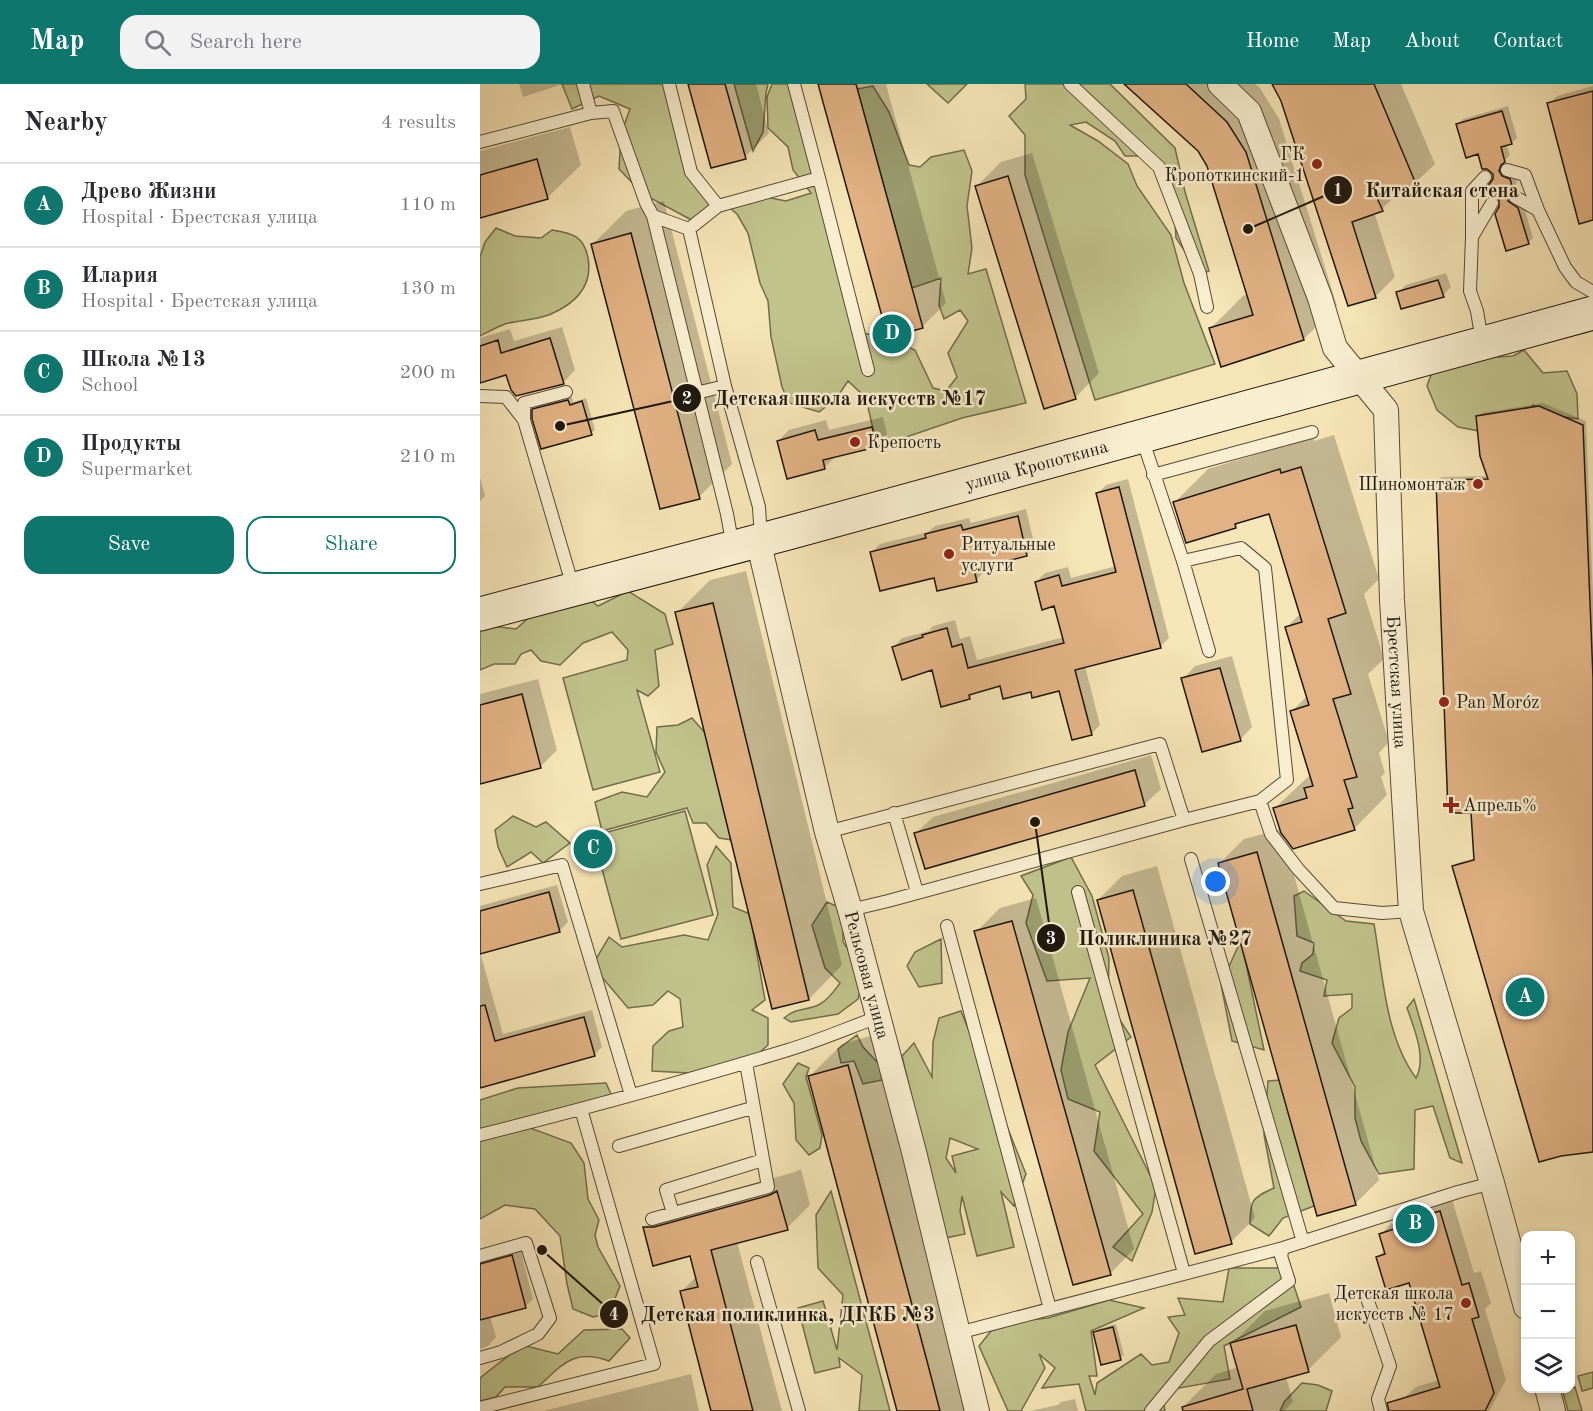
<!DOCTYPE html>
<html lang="en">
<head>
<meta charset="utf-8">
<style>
	:root { --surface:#fff; --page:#f2f2f3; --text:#2b2b33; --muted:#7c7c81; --line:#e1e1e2; --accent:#0f766e }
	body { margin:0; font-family:"Old Standard TT",serif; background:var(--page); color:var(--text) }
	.controls { position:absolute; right:18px; bottom:18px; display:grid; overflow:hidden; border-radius:12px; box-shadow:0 3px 9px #0003 }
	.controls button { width:54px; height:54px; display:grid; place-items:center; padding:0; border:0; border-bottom:2px solid var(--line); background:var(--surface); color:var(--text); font:30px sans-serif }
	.you { position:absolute; left:736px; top:798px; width:21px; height:21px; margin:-15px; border:4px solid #fff; border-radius:50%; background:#1a73e8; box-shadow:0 0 0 9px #1a73e833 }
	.badge { display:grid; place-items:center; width:39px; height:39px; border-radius:50%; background:var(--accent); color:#fff; font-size:20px; font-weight:700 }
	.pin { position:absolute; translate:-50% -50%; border:3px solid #fff; box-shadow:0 2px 6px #0006 }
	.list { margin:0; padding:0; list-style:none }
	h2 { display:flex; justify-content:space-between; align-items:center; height:78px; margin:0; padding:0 24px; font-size:26px }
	h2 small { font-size:20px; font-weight:400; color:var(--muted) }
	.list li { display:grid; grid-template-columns:39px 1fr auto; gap:18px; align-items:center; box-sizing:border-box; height:84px; padding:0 24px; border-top:2px solid var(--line) }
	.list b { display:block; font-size:22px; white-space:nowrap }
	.list p { margin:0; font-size:20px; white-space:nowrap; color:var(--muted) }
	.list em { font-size:20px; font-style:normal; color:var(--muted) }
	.actions { display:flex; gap:12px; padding:18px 24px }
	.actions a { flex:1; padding:14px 0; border:2px solid var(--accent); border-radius:18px; text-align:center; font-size:21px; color:var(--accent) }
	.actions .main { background:var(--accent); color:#fff }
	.icon { flex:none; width:33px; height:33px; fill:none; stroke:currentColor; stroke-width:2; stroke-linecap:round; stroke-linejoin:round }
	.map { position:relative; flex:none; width:1113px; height:1327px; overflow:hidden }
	header { display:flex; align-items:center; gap:36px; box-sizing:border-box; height:84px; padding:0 30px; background:var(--accent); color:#fff }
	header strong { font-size:28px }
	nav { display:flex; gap:33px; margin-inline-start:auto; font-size:21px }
	.search { width:420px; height:54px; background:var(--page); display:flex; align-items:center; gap:15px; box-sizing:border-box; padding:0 21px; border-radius:18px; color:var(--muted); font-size:22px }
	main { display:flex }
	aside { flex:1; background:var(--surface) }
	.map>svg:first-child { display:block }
	.green { fill:#c1c38b; stroke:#706d4c; stroke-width:1.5; fill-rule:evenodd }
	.shadow { fill:#0003 }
	.building { fill:#e2b284; stroke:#1e170d; stroke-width:1.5 }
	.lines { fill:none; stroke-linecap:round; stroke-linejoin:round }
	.service-casing { stroke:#544a37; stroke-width:14 }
	.minor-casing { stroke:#544a37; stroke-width:26 }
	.secondary-casing { stroke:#1e170d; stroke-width:35 }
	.service { stroke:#f9eed0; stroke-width:12 }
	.minor { stroke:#f9eed0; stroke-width:24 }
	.secondary { stroke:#f9eed0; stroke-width:33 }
	.poi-dot { fill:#8f2418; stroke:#f9eed0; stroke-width:2 }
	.labels { text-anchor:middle; stroke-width:5; stroke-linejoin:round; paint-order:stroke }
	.poi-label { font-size:18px; fill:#1e170d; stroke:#f9eed0; text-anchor:start }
	.street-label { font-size:18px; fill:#1e170d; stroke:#f9eed0 }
	.leader { fill:none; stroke:#1e170d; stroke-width:2 }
	.callout-dot { fill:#1e170d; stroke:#f9eed0; stroke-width:2 }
	.mark-label { font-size:18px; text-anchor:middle; font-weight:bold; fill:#fff }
	.callout-label { font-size:20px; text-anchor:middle; font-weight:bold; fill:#1e170d; stroke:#f9eed0; stroke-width:5; stroke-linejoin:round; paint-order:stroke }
</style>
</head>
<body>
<header>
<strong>Map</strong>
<div class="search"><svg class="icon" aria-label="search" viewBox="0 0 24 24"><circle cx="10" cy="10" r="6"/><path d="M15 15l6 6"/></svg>Search here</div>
<nav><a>Home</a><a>Map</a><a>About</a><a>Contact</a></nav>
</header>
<main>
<aside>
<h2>Nearby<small>4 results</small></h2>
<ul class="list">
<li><span class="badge">A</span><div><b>Древо Жизни</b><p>Hospital · Брестская улица</p></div><em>110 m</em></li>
<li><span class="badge">B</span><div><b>Илария</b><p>Hospital · Брестская улица</p></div><em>130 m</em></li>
<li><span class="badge">C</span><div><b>Школа №13</b><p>School</p></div><em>200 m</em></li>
<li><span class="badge">D</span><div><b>Продукты</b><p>Supermarket</p></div><em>210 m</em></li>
</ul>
<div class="actions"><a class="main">Save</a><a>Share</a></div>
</aside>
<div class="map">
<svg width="1113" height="1327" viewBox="0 0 1113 1327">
	<rect width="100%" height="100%" fill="#f6e5b6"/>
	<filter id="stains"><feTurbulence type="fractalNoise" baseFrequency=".00333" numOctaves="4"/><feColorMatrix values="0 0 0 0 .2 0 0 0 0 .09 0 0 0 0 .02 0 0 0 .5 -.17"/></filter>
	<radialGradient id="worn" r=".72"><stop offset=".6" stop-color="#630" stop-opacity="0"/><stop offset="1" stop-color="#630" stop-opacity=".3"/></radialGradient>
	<path class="green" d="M82,0h107l22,88 27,34 -21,17 -54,-29 -24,-25 2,-35 9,-25 -31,-13 -27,13z
		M254,0h34l-2,9 -3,39 -10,19z
		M292,0h21l65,248 30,6 27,12 18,38 13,3 11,-14 -9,-24 20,-32 -8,-11 -16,9 -5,-14 2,-27 -29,10 -55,-199 16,-3 16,26 20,53 11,2 11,-10 33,-7 8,21 -5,35 5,42 -4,26 18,-5 40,134 -64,15 -85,29 -11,-49 -18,-17 -12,18 -17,13 -30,-9 -7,-16 -11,-50 -3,-36 -8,-18 -12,-50 -11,-19 -12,-10 30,-9 31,6 25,-8 -18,-23 -5,-23 -20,-19 -1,-31z
		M447,0h40l-19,19z
		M545,0h85l65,64 10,44 24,79 -9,3 -24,-36 -2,-31 -27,-51h-22l-10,-15 -29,-19 -16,3 28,16 30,23 9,22 34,49 13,48 31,81 -120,36 -70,-225v-40l-16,-19 17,-17z
		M16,144l19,8 26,2 11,-8c20,3 32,6 36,28 5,28 -12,45 -37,56 -14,6 -31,6 -46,10 -8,3 -17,8 -25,12v-79l5,-15z
		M1006,265l12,8 15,-1 11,-6 19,23 24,-2 10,23 1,25 -27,-4 -18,-10 -2,15 -36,14 -37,-7 -21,-17 -10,-24 5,-14z
		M99,507l19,15 30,-15 37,23 8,30 -18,6 4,36 -11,10 -11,-6 23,82 -67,18 -30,-112 64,-18 1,-10 -16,-18 -29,11 -23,22 -19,-4 -10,-11 -10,4 -6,10h-21l-14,6v-45l36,4 29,-26z
		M212,634l14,16 26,106 -13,-2 -13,-15h-13l-6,-15 -85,23 -7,-29 27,-10 25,5 18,-25 -9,-20 1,-25 21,-2z
		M205,727l28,104 -92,24 -28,-103z
		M33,732l23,11 10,-5 24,21 -27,20 -12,-11 -24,15 -9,-20 -3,-17z
		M236,762l15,17 2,44 17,7 15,86 -13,10 16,8v27l-11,10 -47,14 -21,4 -37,-2 1,-25 16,-15 14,-4 -3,-28 -12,-8 -15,14 -25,3 -27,-32 -5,-17 13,-22 13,10 62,-12 24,5 10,-26 -11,-49z
		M591,773l21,39 17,62 -1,44 23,35 -36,28 61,122 -4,25 -20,49 -19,-14 30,-33 -49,-63 6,-39 -32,-13 -7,-29 7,-38 22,-54 -43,3 -21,-58 7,-28 -12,-19z
		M824,807l42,30 28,3c9,51 11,112 42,154 11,-20 -2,-50 -9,-70l7,-9 48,164 -12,-5 -17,-52 -18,4 -1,59 -35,5 -18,-33 -6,-23v-31l-23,-44 7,-25 13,-10v-14l-28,2 3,-16 -27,-9 2,-8 11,-9 1,-11 -17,-7 -3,-40z
		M347,818l16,7v33l10,14 9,26 -4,17 -20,15 -47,8 -7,-4c13,-11 23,-7 36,-14 9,-5 14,-13 20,-21l-15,-15 -13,-43z
		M461,855l1,44 -23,4 -12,-21 8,-14z
		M761,856l23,110 -32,-9 -11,-57z
		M481,927l65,163 -12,32 -13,-14 13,55 -37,9 -15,-60 -2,15 5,23 -20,4 -43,-182 12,-13 18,34 1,-35 6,-24zM470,1054l28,11 -26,7 4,17 -10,-15z
		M377,951l6,12 16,17 3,16 -19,4 -9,-23 -13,2 -3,-14z
		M318,979l11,5 -3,9 16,58 -2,13 -11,7 -13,-15 -2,-37 -11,-19z
		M801,996l38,124 -36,14 -14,18 -19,-12c0,-24 2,-26 24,-36l-10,-53 4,-54z
		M126,999l5,11 -81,34 41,15 13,20 4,36 11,21 -4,15 3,12 22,39 -11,27 -16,4 -20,-8 -6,-25 -7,-48 -25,-27 -30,-4 -25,14v-119l38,-12z
		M351,1107l59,220h-31l3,-36 -23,-17 1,9 -25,6 -17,-65 25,-7 14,49 6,-55 -25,-27 -2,-53z
		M749,1184h59l13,39 -77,39 6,33 -68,12 3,20h-79l-7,-27 -37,4 13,-20 -16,-14 6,14 -24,43h-13l-29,-65 12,-15 38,-11 19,-2 61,-18 35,8 -53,23 6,45h-8l6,19 2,-12 44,-29 11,11 17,-3 10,-29 -11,-16 17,-2 -7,-17 45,4z
		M142,1245l8,9 -21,23c-35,-13 -46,3 -71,26h-33l-9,10 -16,4v-23l42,-33 36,9 26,-24z
		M1113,1288v16l-11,3 -4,-15z
		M822,1299l16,2 14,6 -6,20h-46l4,-9z
		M1095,1303l7,24h-14l-5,-19z"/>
	<path class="shadow" d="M39,0h44l-40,13z
		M209,0h67l13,49 -24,24z
		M339,0h67l60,219 -24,24z
		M646,0h129l5,4 19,31 58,187 -33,33 -94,-10 33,-33 5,-2 -39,-129 -10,-15z
		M792,0h129l34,80 -20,19 -14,5v2l-19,19 -8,3 21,65 -20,20 -92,-197z
		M1113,2v132l-44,-114 8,-8z
		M1028,22l9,32 -6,5 -5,1 4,11 -5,5 -1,5 11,9 2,9 -5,5v7l11,8 10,35 -5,5 -27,-36v-8l-7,-26 -36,-49 5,-5z
		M90,43l11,38 -34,33 -67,18v-65z
		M552,69l67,220 -24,25 -98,-212 24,-24z
		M184,117l68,263 -33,33 -106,-253 33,-33z
		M966,189l5,14 -8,8 -45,-2 8,-8z
		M82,243l13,43 -12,13 -56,-10 -27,8v-43l30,-9 4,12z
		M92,313l1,5 13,-4 9,32 -4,3 -57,-23 4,-4z
		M1063,319l43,18 7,173v557l-139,-285 3,-3 18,-5 -2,-47 -36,-330 4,-4 48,-1 -11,-59 4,-4z
		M403,333l4,17 -11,11 -40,11 -11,11 -37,10 -10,-36 11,-11 37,-10 3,10z
		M854,351l45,144 -15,15 20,65 -16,15 21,68 -10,11 6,20 -4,4 6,18 -33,34 -72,3 97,348 -24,24 -135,-341 24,-24 37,-10 -6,-21 36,-34 -19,-63 15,-15 -21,-68 15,-15 -31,-101 -29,9 -6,6 -60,-25 33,-33 105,-32 1,4z
		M0,394l5,18 -5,5z
		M648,395l41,159 -9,9 -75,19 15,59 -9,9 -31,-45 -28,1 -31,-6 -25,7 -7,7 -36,-30 -39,-21 8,-9 27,-7 4,-5 22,-6 5,19 10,-3 7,24 87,-23 -9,-32 -19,-23 9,-9 23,-6 3,11 45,-12 -19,-72 9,-9z
		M546,425l9,38 -8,8 -44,10 1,7 -8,8 -41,-3 -63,-25 8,-8 48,-12 7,-6 34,-8 2,5z
		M266,487l96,394 -33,34 -36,8 -96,-394 33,-33z
		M752,572l20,71 -12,13 -57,-61 12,-13z
		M58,595l19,71 -17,17 -60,15v-88z
		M671,671l10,34 -17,16 -228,28 17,-16z
		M677,782l98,352 -24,24 -133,-342 24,-24z
		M77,801l11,37 -8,8 -80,22 23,82 89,-24 10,37 -8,8 -114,32v-181z
		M556,814l98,351 -24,25 -134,-342 24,-24z
		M401,949l101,378h-83l-90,-334 33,-33z
		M321,1085l9,36 -23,23 -50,14 45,169h-69l-32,-119 16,-16 -6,-22 -47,-26 23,-23 12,-1 116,-32z
		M972,1115l22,74 7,-2 10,32 -6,6 21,71 -17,31h-82l-4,-12 13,-12 23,-7 -29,-98 -33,-24 8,-8 -4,-16 12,-12 7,-2 7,-7z
		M40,1164l13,51 -8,8 -35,9 6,21 -8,9 -8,3v-93z
		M849,1209l12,44 -33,33 -22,7 7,25 -9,9h-100l-1,-4 33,-33 23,-7 -7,-23 33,-33z
		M636,1240l8,31 -4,3 -25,-25 3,-4z
		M211,1290l8,37h-156z
		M595,1315l3,12h-48l28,-6 3,-3z"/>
	<path class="building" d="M208,0h37l21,75 -35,9z
		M338,0h38l67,244 -35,10z
		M644,0h62l41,38 19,30 58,188 -83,27 -12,-39 44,-13 -46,-149 -9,-15z
		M792,0h102l42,100 -39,14 6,13 -31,11 24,76 -28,8 -67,-205z
		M1113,7v129l-14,4 -32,-121z
		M1022,27l10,33 -11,3 4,15 -4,3 -2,6 3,5 8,3 3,10 -5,4v8l10,7 11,36 -23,7 -11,-37 4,-7v-8l-3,-3 -6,-1 -3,-8 6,-8v-5l-6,-5h-5l-4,-15 -12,4 -10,-34z
		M57,75l11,40 -68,19v-43z
		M528,92l68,223 -32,10 -69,-223z
		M151,149l69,266 -40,10 -69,-265z
		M958,196l6,17 -43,12 -5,-17z
		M70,254l14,46 -48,12 -5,-6 -5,-15 -26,8v-37l18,-6 3,13z
		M88,316l2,5 12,-4 10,34 -51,14 -9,-30v-10z
		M1059,322l44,19 10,253v474l-32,4 -22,6 -87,-296 22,-6 -3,-47h-23l-12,-333 52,-1 -8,-23 -4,-40z
		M392,343l5,20 -54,13 2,9 -38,10 -10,-38 38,-11 3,10z
		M821,383l45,146 -18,6 23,75 -18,5 24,78 -13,3 9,28 -5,1 7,21 -62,19 -12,-16 -8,-25 34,-10 -3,-10 9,-2 -23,-75 19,-6 -24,-78 17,-5 -33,-108 -34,10 1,4 -50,15 -13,-41 107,-33 1,4z
		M639,403l42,161 -86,22 17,65 -20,5 -13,-49 -27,7 -1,-6 -28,7 -3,-13 -31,9 1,4 -29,8 -9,-37 -30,10 -10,-33 31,-10 -1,-2 25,-7 5,19 10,-3 6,24 96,-25 -10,-37 -12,4 -7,-28 24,-7 3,11 54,-14 -20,-79z
		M538,432l9,40 -53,13 3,13 -40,9 -3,-13 -54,13 -10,-39 56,-14 -1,-4 36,-9 2,5z
		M233,519l96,397 -37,9 -97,-397z
		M740,584l21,73 -39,11 -21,-74z
		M42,610l19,74 -61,16v-79z
		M655,686l10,36 -220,63 -11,-36z
		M777,768l99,353 -39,11 -99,-353z
		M653,806l99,354 -37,10 -98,-354z
		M69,808l11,40 -80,22v-43z
		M532,837l99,354 -38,10 -99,-354z
		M5,921l10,36 89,-24 11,39 -115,32v-82z
		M368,981l79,296 13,50h-43l-89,-335z
		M297,1107l11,39 -77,20 42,161h-42l-31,-120 18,-4 -8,-31 -37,10 -10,-39h11l116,-32z
		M960,1127l22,74 7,-2 10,34 -7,2 22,74 -9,18h-96l-2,-8 53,-16 -31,-104 -23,7 -10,-33 9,-3 -6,-20 15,-5 -1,-4z
		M32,1171l14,53 -46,12v-56z
		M816,1241l13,47 -62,17 6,22h-70l-1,-4 61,-18 -13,-46z
		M633,1243l8,33 -20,5 -8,-33z"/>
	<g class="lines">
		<defs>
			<path id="service" d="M103,0l8,29 22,-2 33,92 7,13 36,13 36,157 34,121 2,32
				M189,0l22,88 27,34
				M314,0l25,94
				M590,0l89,83 41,107 7,33
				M0,58l111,-29
				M1027,86l18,5 13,35
				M1035,113l23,13 27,57 11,15 17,10
				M173,132l74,298 6,33
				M209,145l29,-23 101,-28 49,192
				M992,153v-46l13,-14
				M1002,257l-5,-30 -7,-20 2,-54 20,-34
				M86,308l-42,11v17l49,167
				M216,309l29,-7
				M0,312l26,1 18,23
				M673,391l159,-43
				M703,477l26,90
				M780,717l11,33 27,35 36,39 48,5 29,-2
				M414,729l23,79
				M347,748l333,-88 24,76
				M711,775l112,383
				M0,800l82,-19 69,230
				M598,808l106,381
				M370,826l38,-9 296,-81 76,-19 27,-21 -22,-212 -24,-20 -58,13 -41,-123
				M467,842l103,383
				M0,1051c103,-26 206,-54 308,-85 30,-9 60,-22 90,-33
				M139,1062l133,-38
				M193,1129l-7,-23 97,-30
				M172,1135l116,-32 -22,-124
				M0,1172l46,-13 24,75 -12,16 -37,18 -21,6
				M277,1178l42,149
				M888,1217l22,65 -12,33 3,12
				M478,1249l325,-85 175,-56 34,-9
				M0,1324l174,-44 -73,-255
				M671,1327l58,-70 80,-60 -8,-25 2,-8"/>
			<g id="minor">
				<path id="s1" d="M740,0l29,28 71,186 15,50 51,62 6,190 19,311 81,272 34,124"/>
				<path id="s2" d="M281,456l1,17 65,275 23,78 64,242 63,259"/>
				<path d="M1067,1304l6,23"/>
			</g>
			<g id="secondary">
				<path id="s3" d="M0,530l308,-81 805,-220"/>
			</g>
		</defs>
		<use href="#service" class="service-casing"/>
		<use href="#minor" class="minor-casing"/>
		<use href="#secondary" class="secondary-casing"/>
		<use href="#service" class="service"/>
		<use href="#minor" class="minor"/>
		<use href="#secondary" class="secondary"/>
	</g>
	<g class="poi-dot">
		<circle cx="837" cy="80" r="6"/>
		<circle cx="375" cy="358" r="6"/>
		<circle cx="998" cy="400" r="6"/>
		<circle cx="469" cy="470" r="6"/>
		<circle cx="964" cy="618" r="6"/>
		<path d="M968 712h6v6h6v6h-6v6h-6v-6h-6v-6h6z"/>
		<circle cx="986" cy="1219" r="6"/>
	</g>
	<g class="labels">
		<g class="poi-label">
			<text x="825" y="76" text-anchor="end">ГК<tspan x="825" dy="21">Кропоткинский-1</tspan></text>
			<text x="387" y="364">Крепость</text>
			<text x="986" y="406" text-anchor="end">Шиномонтаж</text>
			<text x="481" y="466">Ритуальные<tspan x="481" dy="21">услуги</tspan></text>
			<text x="976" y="624">Pan Moróz</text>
			<text x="983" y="727">Апрель%</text>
			<text x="974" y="1215" text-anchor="end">Детская школа<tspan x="974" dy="21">искусств № 17</tspan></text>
		</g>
		<g class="street-label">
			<text dy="6" stroke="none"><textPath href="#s3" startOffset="576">улица Кропоткина</textPath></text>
			<text dy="6" stroke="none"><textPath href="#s1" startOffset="644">Брестская улица</textPath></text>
			<text dy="6" stroke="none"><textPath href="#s2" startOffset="448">Рельсовая улица</textPath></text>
		</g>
	</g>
	<path class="leader" d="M768 145L858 106M80 342L207 314M555 738L571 854M62 1166L134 1230"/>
	<g class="callout-dot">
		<circle cx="768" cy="145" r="6"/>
		<circle cx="80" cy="342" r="6"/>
		<circle cx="555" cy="738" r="6"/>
		<circle cx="62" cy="1166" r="6"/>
		<circle cx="858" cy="106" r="15"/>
		<circle cx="207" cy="314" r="15"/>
		<circle cx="571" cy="854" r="15"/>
		<circle cx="134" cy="1230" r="15"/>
	</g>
	<g class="mark-label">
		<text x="858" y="112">1</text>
		<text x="207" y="320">2</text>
		<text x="571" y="860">3</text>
		<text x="134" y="1236">4</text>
	</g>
	<g class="callout-label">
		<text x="962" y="113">Китайская стена</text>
		<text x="370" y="321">Детская школа искусств №17</text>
		<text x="685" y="861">Поликлиника №27</text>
		<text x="308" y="1237">Детская поликлинка, ДГКБ №3</text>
	</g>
	<rect width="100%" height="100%" filter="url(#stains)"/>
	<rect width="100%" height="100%" fill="url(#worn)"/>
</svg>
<div class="controls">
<button>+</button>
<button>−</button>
<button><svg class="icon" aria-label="layers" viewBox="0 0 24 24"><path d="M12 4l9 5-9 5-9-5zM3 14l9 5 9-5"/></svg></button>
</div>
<div class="you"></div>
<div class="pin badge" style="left:1045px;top:913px">A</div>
<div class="pin badge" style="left:935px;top:1140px">B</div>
<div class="pin badge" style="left:113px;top:765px">C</div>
<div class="pin badge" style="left:412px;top:250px">D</div>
</div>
</main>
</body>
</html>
